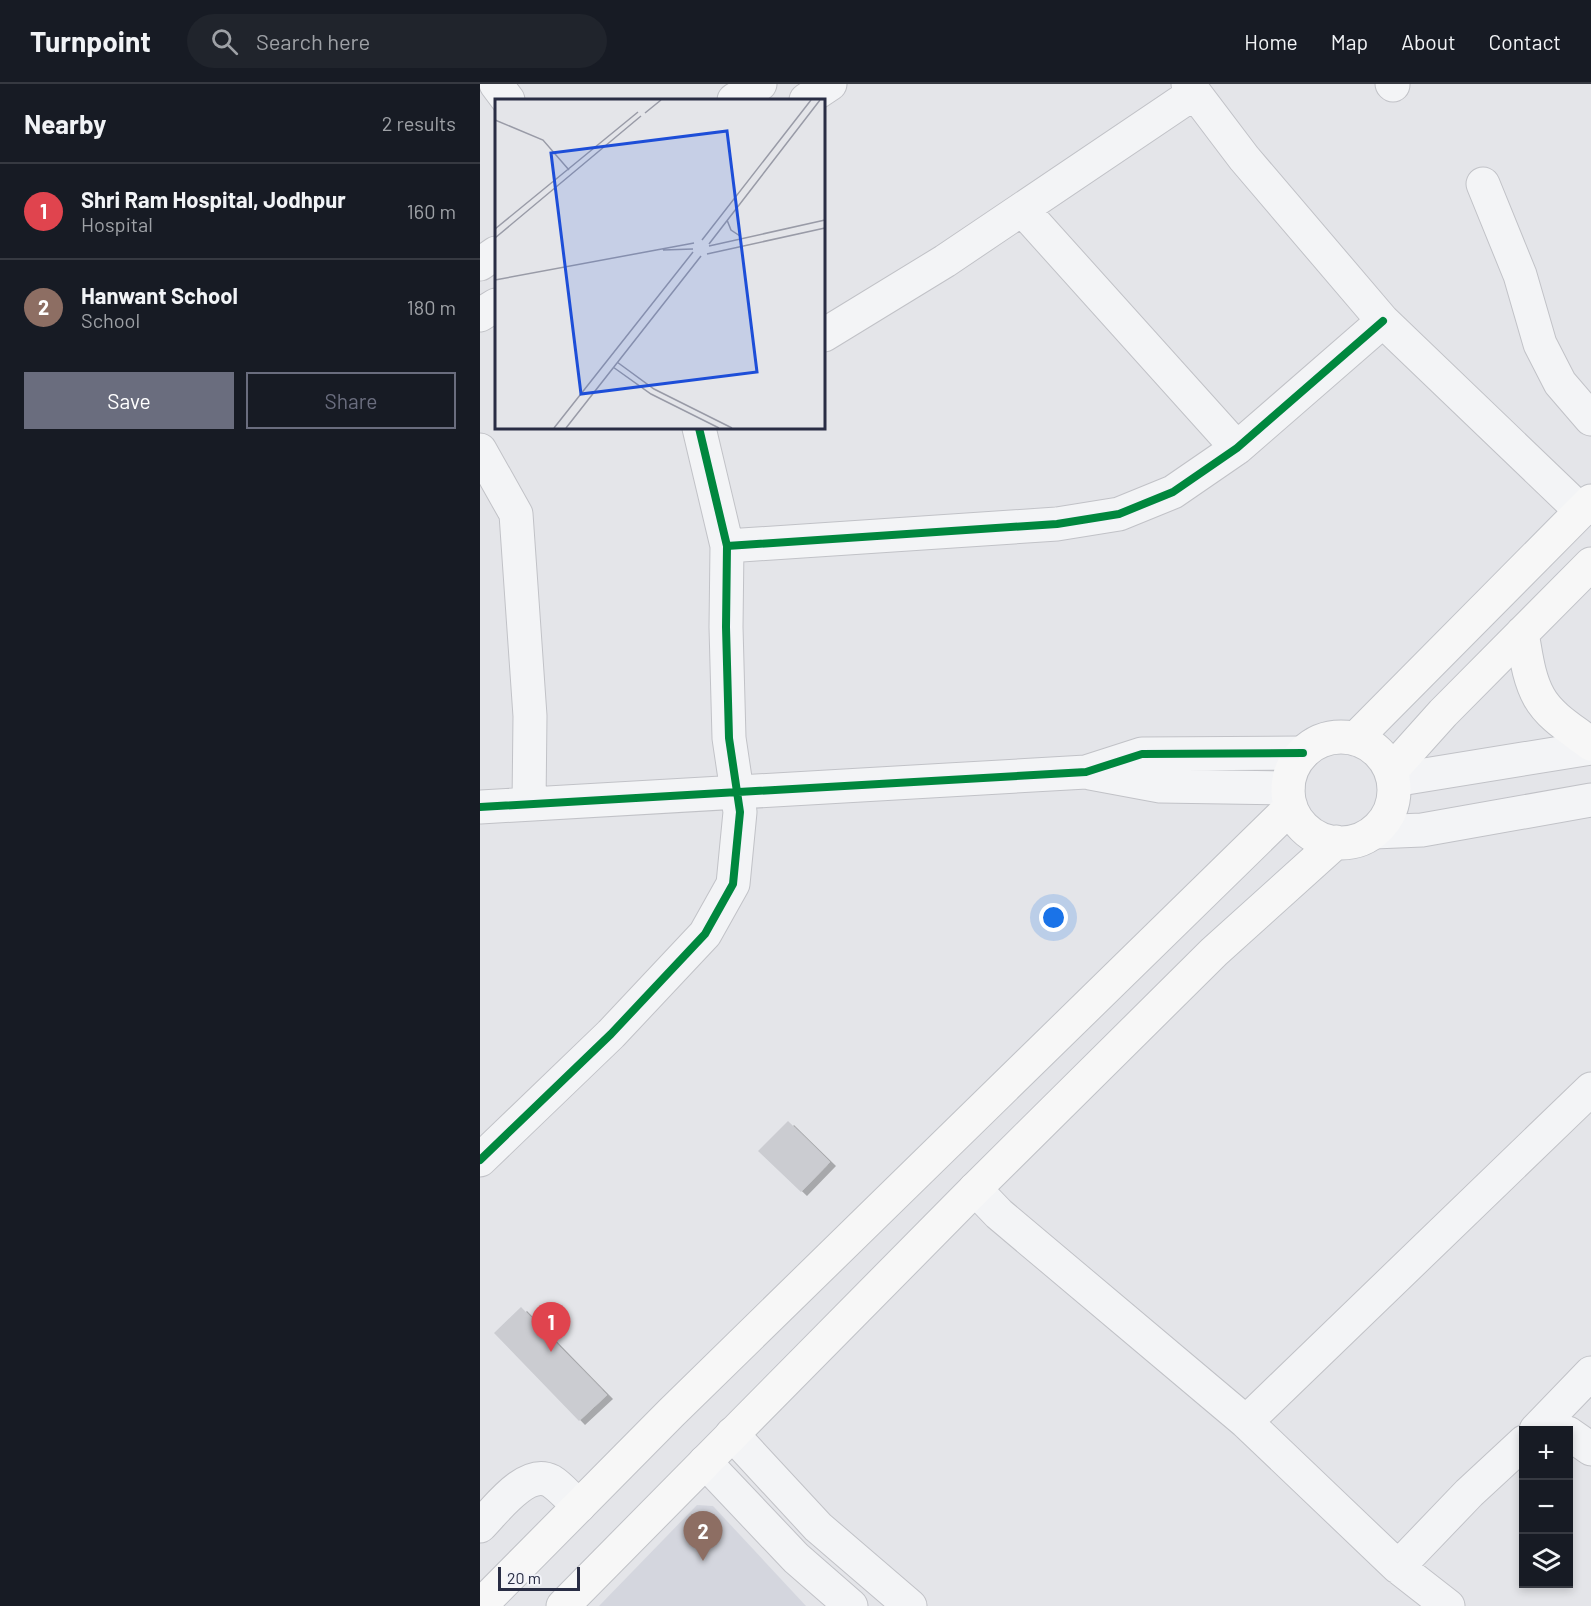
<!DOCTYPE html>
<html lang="en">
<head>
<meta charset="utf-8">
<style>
	:root { --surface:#171b24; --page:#20242c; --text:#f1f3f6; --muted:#9ea1a6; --line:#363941; --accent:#6a6d7e }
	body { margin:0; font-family:Barlow,sans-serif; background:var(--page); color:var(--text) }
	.controls { position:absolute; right:18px; bottom:18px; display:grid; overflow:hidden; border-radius:0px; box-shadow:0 3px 9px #0003 }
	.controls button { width:54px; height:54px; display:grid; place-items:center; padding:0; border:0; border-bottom:2px solid var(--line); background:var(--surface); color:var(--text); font:30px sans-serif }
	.scale { position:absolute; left:18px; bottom:15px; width:82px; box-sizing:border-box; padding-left:6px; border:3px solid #292d44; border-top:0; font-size:16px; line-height:21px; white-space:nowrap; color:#292d44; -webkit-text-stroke:4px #f2f3f8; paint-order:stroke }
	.you { position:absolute; left:574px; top:834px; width:21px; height:21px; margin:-15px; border:4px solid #fff; border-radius:50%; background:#1a73e8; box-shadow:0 0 0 9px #1a73e833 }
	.badge { display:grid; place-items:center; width:39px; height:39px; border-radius:50%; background:var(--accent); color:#fff; font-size:20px; font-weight:700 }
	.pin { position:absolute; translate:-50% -50px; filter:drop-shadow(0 2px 3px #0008) }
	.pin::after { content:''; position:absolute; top:32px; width:21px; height:18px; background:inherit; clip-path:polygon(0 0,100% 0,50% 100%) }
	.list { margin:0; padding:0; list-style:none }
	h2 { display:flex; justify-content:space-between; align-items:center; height:78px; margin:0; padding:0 24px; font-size:26px }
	h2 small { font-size:20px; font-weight:400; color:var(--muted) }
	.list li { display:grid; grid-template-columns:39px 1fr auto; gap:18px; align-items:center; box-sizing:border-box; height:96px; padding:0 24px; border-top:2px solid var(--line) }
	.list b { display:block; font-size:22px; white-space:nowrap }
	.list p { margin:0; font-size:20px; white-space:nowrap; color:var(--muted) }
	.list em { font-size:20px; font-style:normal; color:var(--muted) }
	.actions { display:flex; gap:12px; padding:18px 24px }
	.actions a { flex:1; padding:14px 0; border:2px solid var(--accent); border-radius:0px; text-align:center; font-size:21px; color:var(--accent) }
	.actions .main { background:var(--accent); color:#fff }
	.icon { flex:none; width:33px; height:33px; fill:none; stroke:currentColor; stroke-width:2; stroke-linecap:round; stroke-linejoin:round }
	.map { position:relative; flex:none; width:1111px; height:1522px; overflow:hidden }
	header { display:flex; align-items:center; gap:36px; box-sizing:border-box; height:84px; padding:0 30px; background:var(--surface); border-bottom:2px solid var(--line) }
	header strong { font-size:28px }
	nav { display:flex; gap:33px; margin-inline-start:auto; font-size:21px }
	.search { width:420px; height:54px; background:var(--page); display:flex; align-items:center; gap:15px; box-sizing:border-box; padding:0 21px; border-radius:33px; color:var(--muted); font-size:22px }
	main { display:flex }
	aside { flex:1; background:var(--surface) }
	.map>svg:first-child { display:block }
	.built { fill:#d4d6de }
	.building { fill:#cbccd1; filter:url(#shadow) }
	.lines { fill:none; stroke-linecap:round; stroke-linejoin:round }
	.minor-casing { stroke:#c1c2c7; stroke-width:35 }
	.major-casing { stroke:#c0c2c7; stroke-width:35 }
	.minor { stroke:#f3f4f6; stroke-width:33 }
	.major { stroke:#f7f7f7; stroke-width:33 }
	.cycleway-casing { stroke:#f2f3f8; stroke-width:11 }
	.cycleway { stroke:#00873e; stroke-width:8 }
	.inset-road { fill:none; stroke:#999ba7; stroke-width:1.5 }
	.view { fill:#1d4ed8; fill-opacity:0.15; stroke:#1d4ed8; stroke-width:3 }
	.inset-edge { fill:none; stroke:#292d44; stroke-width:3 }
</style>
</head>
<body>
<header>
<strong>Turnpoint</strong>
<div class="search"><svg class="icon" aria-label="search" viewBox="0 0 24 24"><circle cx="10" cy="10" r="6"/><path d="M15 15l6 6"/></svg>Search here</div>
<nav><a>Home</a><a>Map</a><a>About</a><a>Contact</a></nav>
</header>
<main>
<aside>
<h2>Nearby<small>2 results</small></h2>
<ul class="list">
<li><span class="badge" style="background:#e0444e">1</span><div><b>Shri Ram Hospital, Jodhpur</b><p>Hospital</p></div><em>160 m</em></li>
<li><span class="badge" style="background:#8d6e63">2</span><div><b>Hanwant School</b><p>School</p></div><em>180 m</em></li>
</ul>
<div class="actions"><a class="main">Save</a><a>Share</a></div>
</aside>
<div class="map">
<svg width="1111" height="1522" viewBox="0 0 1111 1522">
	<defs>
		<filter id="shadow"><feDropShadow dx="6" dy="4" stdDeviation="0" flood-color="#0004"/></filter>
	</defs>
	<rect width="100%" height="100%" fill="#e4e5e9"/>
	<path class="built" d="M217,1421l16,1 93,100h-207z"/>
	<path class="building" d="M308,1037l42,41 -29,30 -43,-41z
		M41,1223l86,88 -28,26 -85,-88z"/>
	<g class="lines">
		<defs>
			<path id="minor" d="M16,0l12,16
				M708,0l56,74 139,163 198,190
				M912,0l1,1
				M254,16l26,-16
				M326,16l24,-16
				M1003,100l37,91 20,69 20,39 31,36
				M542,125l215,239
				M0,180l16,-11
				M0,231l16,-10
				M344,251l121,-74 249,-168
				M0,366l36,64 14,202 -1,88
				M247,462l330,-22 62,-10 54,-22 64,-44 146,-127
				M610,689l70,13 128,2
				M914,696l197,-32
				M0,723l606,-35 56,-18 161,-1
				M894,748l48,-2 169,-30
				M0,1076l131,-126 94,-100 28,-50 7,-72 -11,-74 -3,-111 1,-81 -28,-118
				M495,1105l24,25 247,208 152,145 50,39
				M766,1338l345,-333
				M1056,1346l55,-57
				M1088,1349l23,16
				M252,1350l86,93 92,79
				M225,1378l91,96 55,48
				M0,1442c16,-16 46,-58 71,-45 10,6 19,18 28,25
				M918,1483l71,-74 55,-51"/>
			<path id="major" d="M1042,549c4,21 6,44 17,64 11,20 34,33 52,47
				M808 706a53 53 0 1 1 106 0a53 53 0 1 1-106 0Z
				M875,655l236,-238
				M911,687l52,-58 148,-149
				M0,1522l191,-193 620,-606
				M83,1522l412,-417 239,-237 122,-110"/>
		</defs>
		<use href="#minor" class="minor-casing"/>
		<use href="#major" class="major-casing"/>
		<use href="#minor" class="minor"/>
		<use href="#major" class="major"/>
		<defs>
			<path id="cycleway" d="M247,462l330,-22 62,-10 54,-22 64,-44 146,-127
				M0,723l606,-35 56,-18 161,-1
				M0,1076l131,-126 94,-100 28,-50 7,-72 -11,-74 -3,-111 1,-81 -28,-118"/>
		</defs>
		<use href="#cycleway" class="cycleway-casing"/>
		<use href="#cycleway" class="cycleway"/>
	</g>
	<g transform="translate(15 15)">
		<rect width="330" height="330" fill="#e4e5e9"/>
		<path class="inset-road" d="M150,14l16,-13M0,21l48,20 26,30M232,121l4,10 9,6M0,130l143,-117M0,139l146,-122M207,141l109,-140M214,145l111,-144M214,147l116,-26M168,151l30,-1M212,155l118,-26M0,181l199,-37M122,263l37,27 78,39M118,268l38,27 68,34M59,329l139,-176M71,329l135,-172"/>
		<path class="view" d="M232,32l30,241 -176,22 -30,-241z"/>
		<rect width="330" height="330" class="inset-edge"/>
	</g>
</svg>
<div class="controls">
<button>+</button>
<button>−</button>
<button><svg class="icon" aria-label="layers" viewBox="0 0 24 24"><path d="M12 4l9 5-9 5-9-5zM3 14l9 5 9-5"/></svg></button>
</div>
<div class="scale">20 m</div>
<div class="you"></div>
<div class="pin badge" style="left:71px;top:1268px;background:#e0444e">1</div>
<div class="pin badge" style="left:223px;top:1477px;background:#8d6e63">2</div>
</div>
</main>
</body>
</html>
